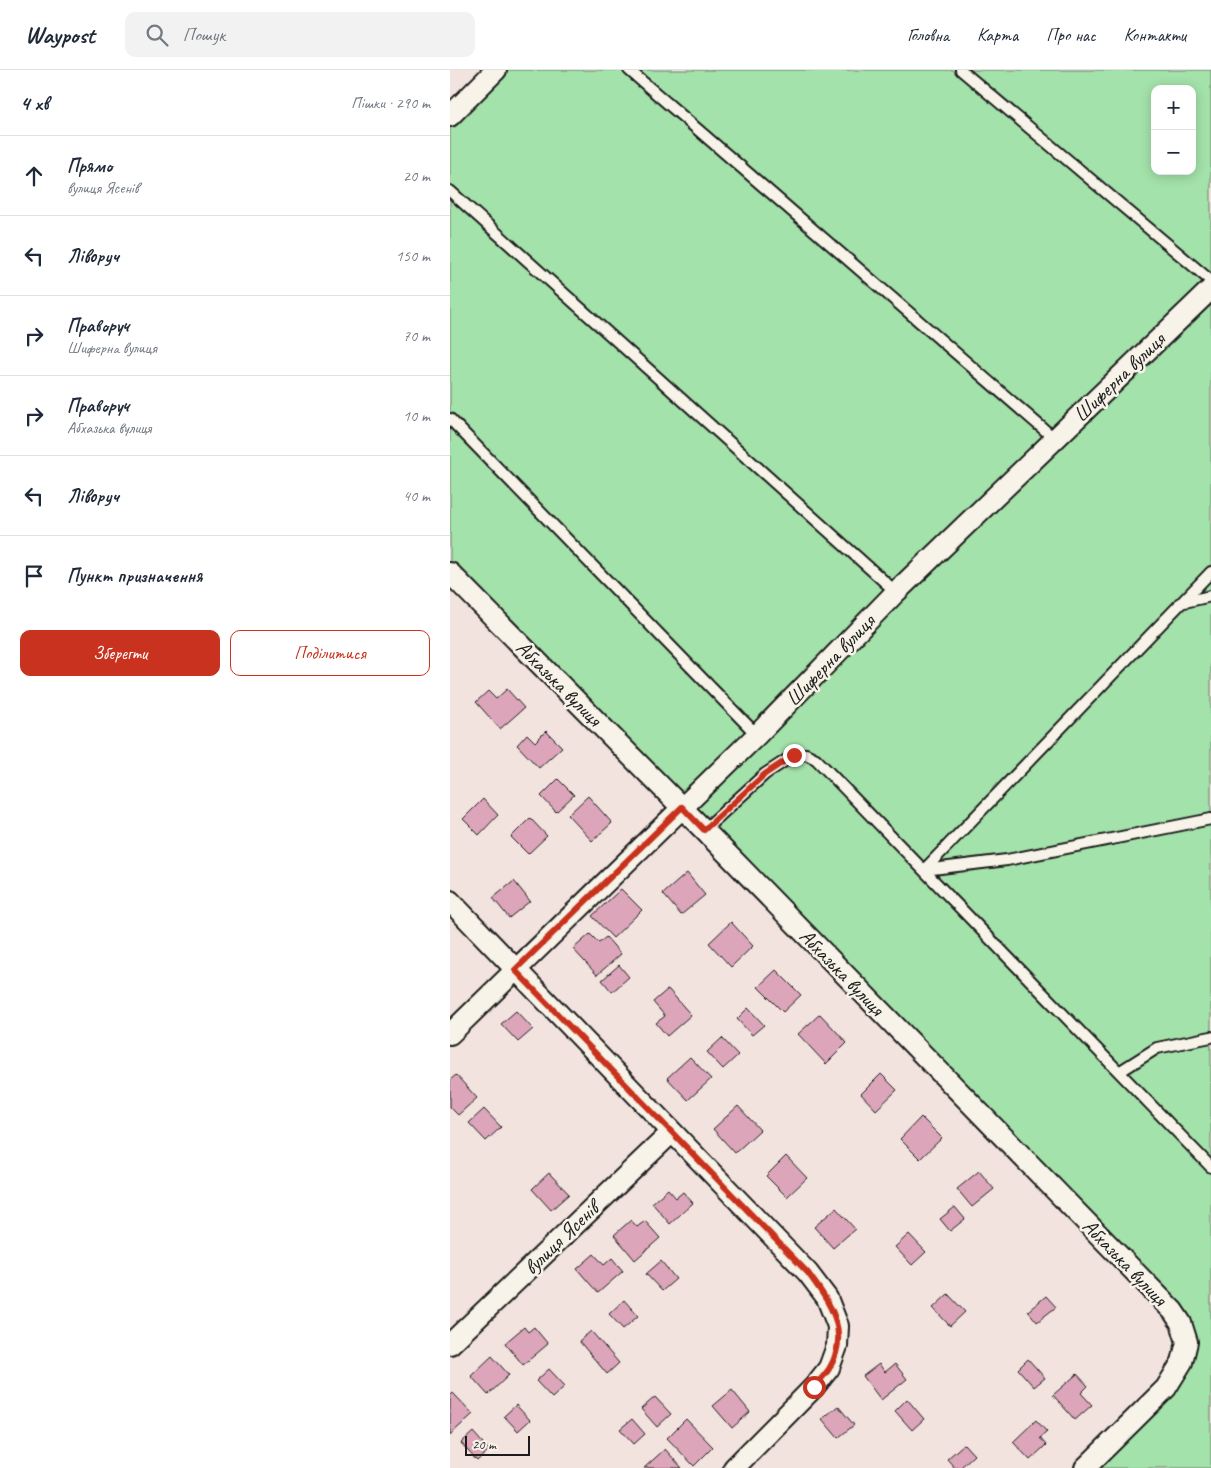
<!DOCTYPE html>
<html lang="uk">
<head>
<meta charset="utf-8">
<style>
	:root { --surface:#fff; --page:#f2f2f3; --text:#1f2937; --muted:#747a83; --line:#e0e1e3; --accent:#c8321e }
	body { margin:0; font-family:Caveat,sans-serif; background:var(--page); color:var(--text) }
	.controls { position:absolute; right:15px; top:15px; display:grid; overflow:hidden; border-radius:10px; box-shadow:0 2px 12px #0003 }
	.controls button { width:45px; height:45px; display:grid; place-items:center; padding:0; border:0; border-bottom:1px solid var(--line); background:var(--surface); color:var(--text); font:25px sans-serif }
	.scale { position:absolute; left:15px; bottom:12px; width:65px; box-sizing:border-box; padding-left:5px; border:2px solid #1c1c1c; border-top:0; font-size:14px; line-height:18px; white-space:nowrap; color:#1c1c1c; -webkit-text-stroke:4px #f7f3e8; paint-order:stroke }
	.stop { position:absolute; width:15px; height:15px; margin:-11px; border:4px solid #c8321e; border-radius:50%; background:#fff }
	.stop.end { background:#c8321e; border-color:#fff; box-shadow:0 1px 5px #0008 }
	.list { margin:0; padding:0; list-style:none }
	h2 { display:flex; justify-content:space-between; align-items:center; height:65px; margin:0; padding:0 20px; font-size:21px }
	h2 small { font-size:16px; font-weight:400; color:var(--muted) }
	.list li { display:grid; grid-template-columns:32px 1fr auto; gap:15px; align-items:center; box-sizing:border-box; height:80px; padding:0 20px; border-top:1px solid var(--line) }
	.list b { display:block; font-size:19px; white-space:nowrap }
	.list p { margin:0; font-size:16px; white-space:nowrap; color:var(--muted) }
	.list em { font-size:16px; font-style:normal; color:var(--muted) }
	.actions { display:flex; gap:10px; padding:15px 20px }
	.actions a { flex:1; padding:11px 0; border:1px solid var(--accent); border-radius:10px; text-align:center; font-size:18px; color:var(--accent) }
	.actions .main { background:var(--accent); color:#fff }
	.icon { flex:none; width:28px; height:28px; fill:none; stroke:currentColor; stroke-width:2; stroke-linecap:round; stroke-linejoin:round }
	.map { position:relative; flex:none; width:761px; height:1398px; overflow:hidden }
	header { display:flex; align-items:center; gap:30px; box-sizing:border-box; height:70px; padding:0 25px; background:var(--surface); border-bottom:1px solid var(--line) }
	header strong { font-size:24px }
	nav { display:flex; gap:28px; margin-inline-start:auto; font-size:18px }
	.search { width:350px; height:45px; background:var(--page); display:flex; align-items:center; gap:12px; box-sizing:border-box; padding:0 18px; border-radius:10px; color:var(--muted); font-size:19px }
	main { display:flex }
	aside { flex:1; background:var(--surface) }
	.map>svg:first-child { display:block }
	.green { fill:#a3e2aa; stroke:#607f63; fill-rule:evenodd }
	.building { fill:#dca5ba; stroke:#1c1c1c }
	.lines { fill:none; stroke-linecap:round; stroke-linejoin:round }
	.lane-casing { stroke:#1c1c1c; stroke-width:14 }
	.street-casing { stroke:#1c1c1c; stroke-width:24 }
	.lane { stroke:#f7f3e8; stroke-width:10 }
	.street { stroke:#f7f3e8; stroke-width:20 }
	.route { stroke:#c8321e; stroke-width:6 }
	.labels { text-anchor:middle; stroke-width:5; stroke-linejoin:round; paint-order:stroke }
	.street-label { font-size:21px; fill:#1c1c1c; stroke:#f7f3e8 }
</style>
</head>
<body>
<header>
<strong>Waypost</strong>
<div class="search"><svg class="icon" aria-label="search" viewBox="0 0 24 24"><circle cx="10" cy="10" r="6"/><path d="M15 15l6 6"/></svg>Пошук</div>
<nav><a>Головна</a><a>Карта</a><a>Про нас</a><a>Контакти</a></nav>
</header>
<main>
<aside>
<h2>4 хв<small>Пішки · 290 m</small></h2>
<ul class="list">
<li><svg class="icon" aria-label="ahead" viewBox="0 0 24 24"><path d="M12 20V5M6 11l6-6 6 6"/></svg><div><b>Прямо</b><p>вулиця Ясенів</p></div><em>20 m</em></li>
<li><svg class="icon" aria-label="left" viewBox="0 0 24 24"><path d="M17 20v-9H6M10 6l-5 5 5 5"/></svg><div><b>Ліворуч</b></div><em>150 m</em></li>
<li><svg class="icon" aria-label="right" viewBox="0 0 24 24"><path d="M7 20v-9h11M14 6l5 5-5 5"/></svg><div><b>Праворуч</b><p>Шиферна вулиця</p></div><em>70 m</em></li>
<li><svg class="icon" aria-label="right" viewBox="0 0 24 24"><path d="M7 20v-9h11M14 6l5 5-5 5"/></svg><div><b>Праворуч</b><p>Абхазька вулиця</p></div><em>10 m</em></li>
<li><svg class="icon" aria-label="left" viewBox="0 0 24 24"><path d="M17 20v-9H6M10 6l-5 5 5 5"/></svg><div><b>Ліворуч</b></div><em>40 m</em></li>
<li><svg class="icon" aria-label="arrive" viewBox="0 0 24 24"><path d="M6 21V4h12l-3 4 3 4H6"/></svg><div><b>Пункт призначення</b></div></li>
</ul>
<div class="actions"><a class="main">Зберегти</a><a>Поділитися</a></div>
</aside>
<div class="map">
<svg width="761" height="1398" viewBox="0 0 761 1398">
	<rect width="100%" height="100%" fill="#f2e3df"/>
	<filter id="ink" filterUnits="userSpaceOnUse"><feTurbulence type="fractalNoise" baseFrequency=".02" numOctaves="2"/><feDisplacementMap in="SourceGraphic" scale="10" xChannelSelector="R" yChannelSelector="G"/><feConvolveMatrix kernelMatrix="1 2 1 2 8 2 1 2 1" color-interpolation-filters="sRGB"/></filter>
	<g filter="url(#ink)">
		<path class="green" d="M46,0h715v1398h-126l81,-80 15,-65 -731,-750v-457zM705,19h37v82h-37z"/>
		<path class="building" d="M57,619l17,19 -24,21 -24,-27 12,-11 8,8z
			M96,661l16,16 -23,21 -22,-23 10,-11 8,8z
			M108,709l16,16 -18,17 -15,-16z
			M138,726l24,27 -20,18 -24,-26z
			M33,729l15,16 -19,20 -16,-16z
			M80,748l17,18 -19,18 -17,-17z
			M237,803l18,22 -24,20 -18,-21z
			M64,811l16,20 -21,17 -16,-20z
			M171,819l21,21 -29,28 -21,-22z
			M281,852l22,24 -22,21 -22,-24z
			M140,864l9,9 7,-6 15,17 -24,21 -24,-26z
			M169,895l10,12 -17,15 -10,-12z
			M326,900l25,25 -18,17 -25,-25z
			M218,919l23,26 -24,21 -11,-13 9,-7 -12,-14z
			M298,938l16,17 -12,10 -15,-16z
			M66,941l17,18 -15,13 -17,-18z
			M370,944l27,29 -21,21 -28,-30z
			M272,968l16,17 -15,14 -16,-17z
			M240,987l21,22 -23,21 -21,-22z
			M431,1004l16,16 -21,20 -15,-16z
			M6,1005l21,23 -19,17 -8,-8v-27z
			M288,1036l22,24 -25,23 -22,-24z
			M34,1039l17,18 -15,14 -17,-18z
			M471,1047l21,21 -22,21 -20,-20z
			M336,1086l21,22 -20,19 -21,-21z
			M529,1101l15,18 -22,18 -15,-18z
			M99,1103l20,21 -18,16 -19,-21z
			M218,1119l8,9 7,-6 10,11 -23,21 -18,-21z
			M505,1137l10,12 -15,12 -10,-12z
			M386,1138l19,21 -22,19 -19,-21z
			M181,1150l6,7 8,-6 15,17 -25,22 -21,-25z
			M459,1164l17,18 -14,13 -17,-18z
			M144,1184l10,11 8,-7 11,13 -25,22 -21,-24z
			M211,1191l15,18 -14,12 -16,-17z
			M498,1224l17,18 -15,14 -17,-18z
			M596,1226l10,11 -19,15 -9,-11z
			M174,1230l14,16 -15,13 -14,-15z
			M74,1257l4,5 6,-5 14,17 -25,21 -18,-22z
			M141,1261l28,32 -12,11 -28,-33z
			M42,1286l17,19 -21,20 -17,-19z
			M578,1289l17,19 -11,9 -16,-18z
			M429,1294l6,8 10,-8 12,15 -26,21 -18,-24z
			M99,1299l16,17 -13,12 -16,-17z
			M627,1304l11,12 -7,7 11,12 -17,15 -22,-25z
			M282,1320l18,22 -18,16 -19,-22z
			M3,1323l20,21 -23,21v-39z
			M205,1327l16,17 -14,13 -16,-18z
			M457,1329l17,20 -12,11 -17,-19z
			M66,1335l14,15 -12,11 -14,-15z
			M388,1336l16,19 -16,13 -16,-19z
			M182,1349l13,15 -11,10 -14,-15z
			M236,1349l27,28 -19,19 -27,-28z
			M586,1350l11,12 -7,6 6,7 -16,15 -17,-18z
			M23,1362l16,18 -12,11 -16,-18z
			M514,1374l10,11 -14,13h-5l-8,-9z
			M215,1379l17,19h-38z"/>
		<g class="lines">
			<defs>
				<path id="lane" d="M179,0l426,369
					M511,0l250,211
					M0,121l446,401
					M0,349l307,316
					M730,533l31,-7
					M254,760l61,-56 29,-19 12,-1 10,5 395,408
					M474,800l287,-298
					M474,800l83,-10 204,-41
					M669,1002l38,-24 54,-11"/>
				<path id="street" d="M0,46l46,-46
					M0,503l254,257 469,481 8,12 6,19 -5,20 -16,26 -81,80
					M0,831l358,372 19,25 11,28 -1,20 -8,22 -15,19 -80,81
					M0,964l307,-299 139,-143 315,-303
					M0,1274l222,-212"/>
			</defs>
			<use href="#lane" class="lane-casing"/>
			<use href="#street" class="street-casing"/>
			<use href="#lane" class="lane"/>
			<use href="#street" class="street"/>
		</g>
	</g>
	<g class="lines" filter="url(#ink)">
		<path class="route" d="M344,685l-29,19 -61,56 -22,-23 -167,163 293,303c22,30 43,59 21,96 -4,6 -10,12 -15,18"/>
	</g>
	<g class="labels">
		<g class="street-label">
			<text transform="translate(669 307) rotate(-44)" y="7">Шиферна вулиця</text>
			<text transform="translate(380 590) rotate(-46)" y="7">Шиферна вулиця</text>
			<text transform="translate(109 613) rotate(45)" y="7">Абхазька вулиця</text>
			<text transform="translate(392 902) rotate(46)" y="7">Абхазька вулиця</text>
			<text transform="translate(111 1168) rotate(-44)" y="7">вулиця Ясенів</text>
			<text transform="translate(675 1192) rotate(46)" y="7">Абхазька вулиця</text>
		</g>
	</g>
</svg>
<div class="controls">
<button>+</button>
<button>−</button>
</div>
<div class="scale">20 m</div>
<div class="stop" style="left:364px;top:1317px"></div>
<div class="stop end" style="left:344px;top:685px"></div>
</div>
</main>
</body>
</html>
